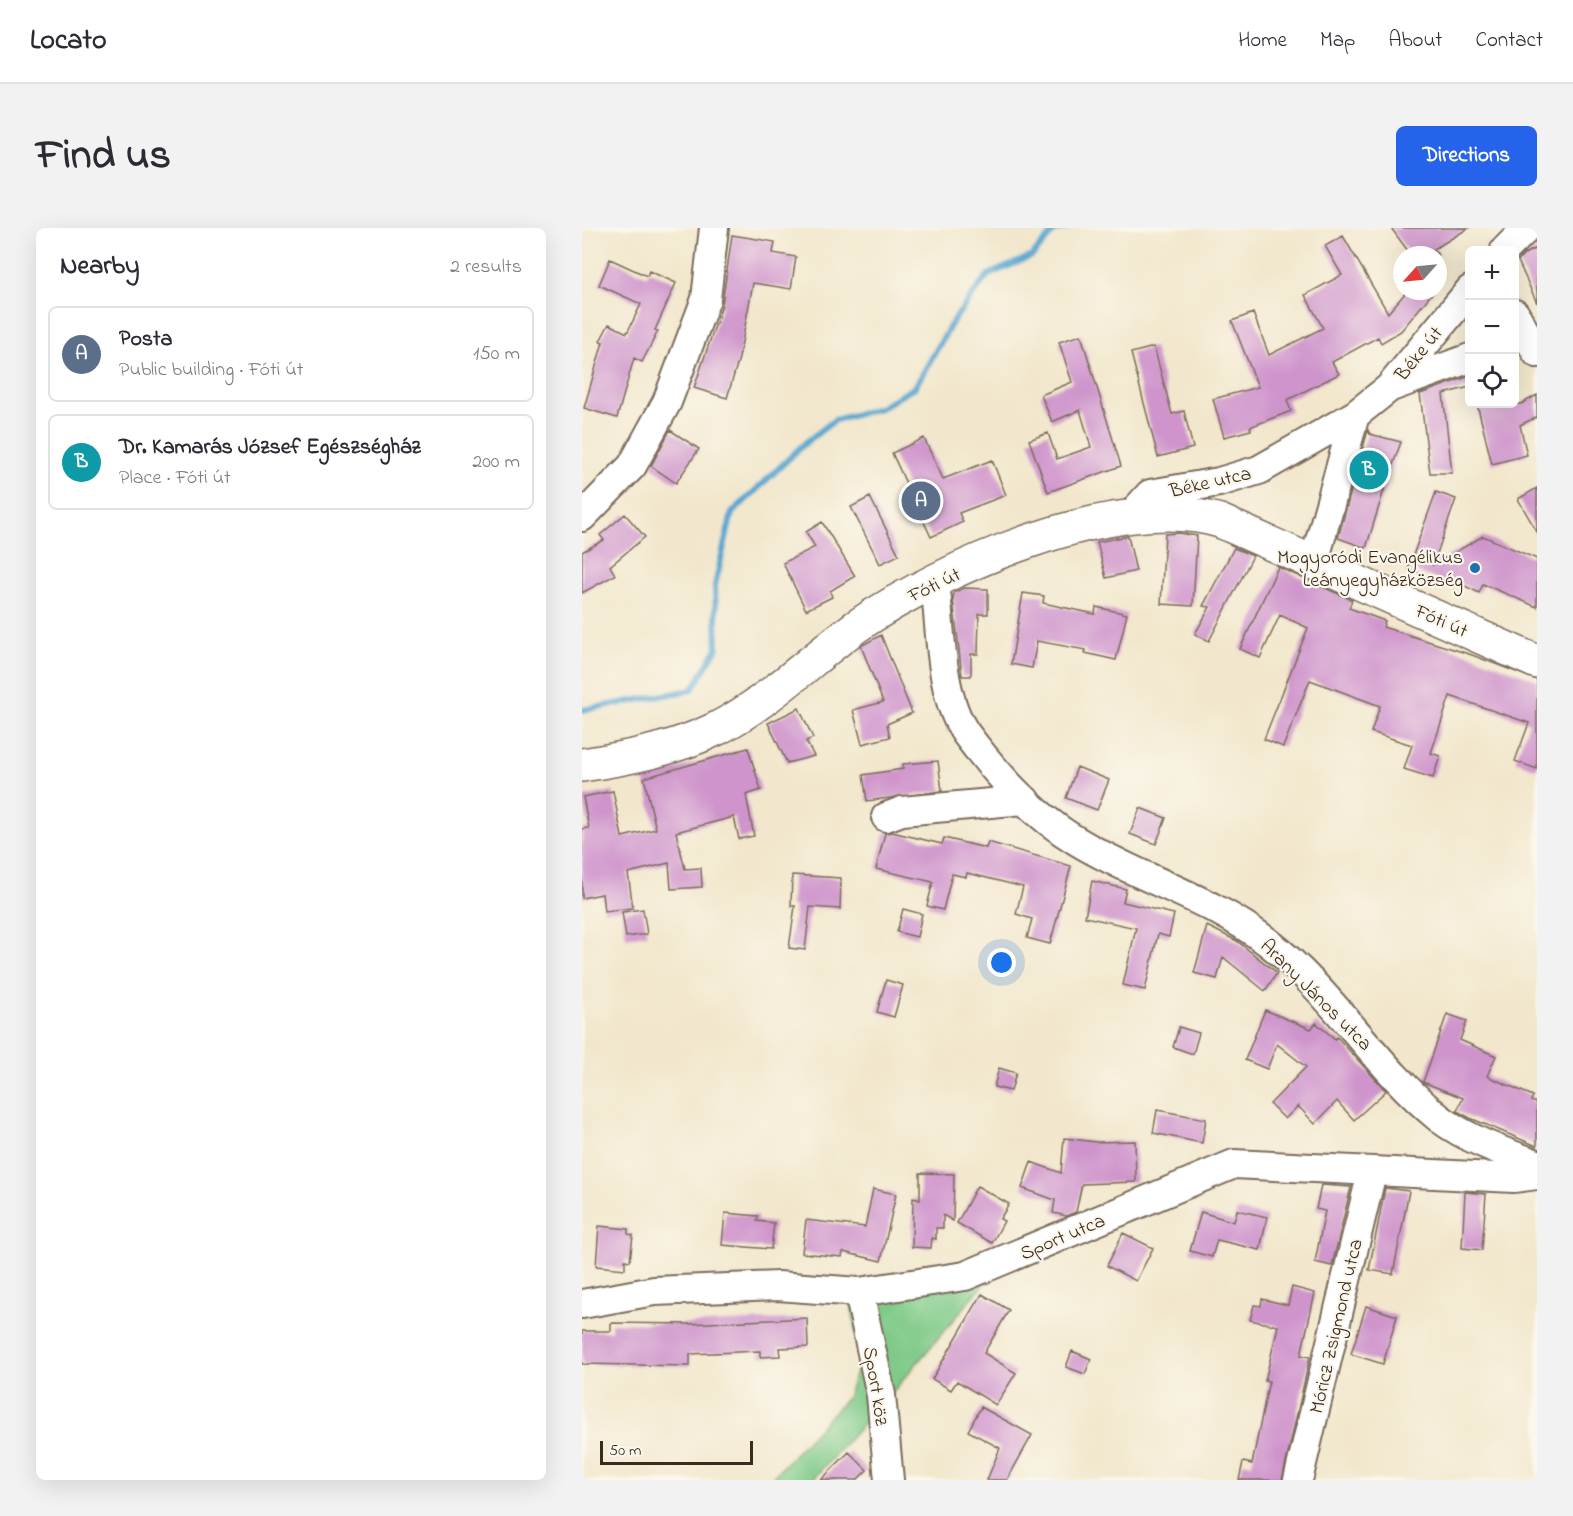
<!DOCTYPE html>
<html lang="en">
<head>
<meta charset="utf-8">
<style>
	:root { --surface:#fff; --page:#f2f2f3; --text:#2b2b33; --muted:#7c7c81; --line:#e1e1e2; --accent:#2563eb }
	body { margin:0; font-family:"Indie Flower",sans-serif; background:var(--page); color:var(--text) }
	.controls { position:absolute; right:18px; top:18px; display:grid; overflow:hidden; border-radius:9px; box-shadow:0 6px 24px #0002 }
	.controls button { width:54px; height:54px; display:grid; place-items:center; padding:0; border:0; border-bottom:2px solid var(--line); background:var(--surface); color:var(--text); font:30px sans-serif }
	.compass { position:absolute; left:811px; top:18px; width:54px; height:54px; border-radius:50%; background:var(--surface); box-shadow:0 6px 24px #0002; rotate:243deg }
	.scale { position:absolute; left:18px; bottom:15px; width:153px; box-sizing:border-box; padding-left:6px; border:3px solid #3b2a1e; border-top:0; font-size:16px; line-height:21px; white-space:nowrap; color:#3b2a1e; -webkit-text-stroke:4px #fbf7ec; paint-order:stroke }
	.you { position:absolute; left:420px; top:735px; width:21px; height:21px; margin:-15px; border:4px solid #fff; border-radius:50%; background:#1a73e8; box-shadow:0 0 0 9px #1a73e833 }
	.badge { display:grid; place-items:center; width:39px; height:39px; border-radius:50%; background:var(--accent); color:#fff; font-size:20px; font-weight:700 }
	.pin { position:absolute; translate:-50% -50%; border:3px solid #fff; box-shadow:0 2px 6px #0006 }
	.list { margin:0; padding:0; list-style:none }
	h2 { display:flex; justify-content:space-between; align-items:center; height:78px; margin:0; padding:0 24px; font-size:26px }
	h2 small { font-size:20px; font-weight:400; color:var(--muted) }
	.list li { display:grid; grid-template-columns:39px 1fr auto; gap:18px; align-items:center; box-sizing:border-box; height:96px; margin:0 12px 12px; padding:0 12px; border:2px solid var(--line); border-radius:9px }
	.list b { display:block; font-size:22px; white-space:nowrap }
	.list p { margin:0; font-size:20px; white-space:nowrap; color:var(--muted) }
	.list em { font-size:20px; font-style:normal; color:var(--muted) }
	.icon { flex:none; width:33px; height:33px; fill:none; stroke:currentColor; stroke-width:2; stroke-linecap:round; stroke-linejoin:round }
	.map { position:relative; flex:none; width:955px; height:1252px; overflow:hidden; border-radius:9px }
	header { display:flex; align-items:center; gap:36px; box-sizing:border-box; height:84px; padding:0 30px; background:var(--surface); border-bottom:2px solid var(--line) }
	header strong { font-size:28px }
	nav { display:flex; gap:33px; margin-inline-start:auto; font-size:21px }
	.intro { display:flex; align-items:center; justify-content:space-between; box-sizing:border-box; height:144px; padding:0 36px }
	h1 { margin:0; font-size:42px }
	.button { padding:15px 27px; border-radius:9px; background:var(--accent); color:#fff; font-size:21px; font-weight:700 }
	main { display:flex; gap:36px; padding:0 36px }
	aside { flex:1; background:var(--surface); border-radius:9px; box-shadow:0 6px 24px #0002 }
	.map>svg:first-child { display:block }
	.green { fill:#7fca88; stroke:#5d7a53; stroke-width:1.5 }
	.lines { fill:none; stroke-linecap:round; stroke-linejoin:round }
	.stream { stroke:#55a4cf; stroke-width:6 }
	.building { fill:#cf94cc }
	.minor-casing { stroke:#7b6c5b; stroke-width:32 }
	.major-casing { stroke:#7b6c5b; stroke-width:36 }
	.minor { stroke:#fff; stroke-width:28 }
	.major { stroke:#fff; stroke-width:33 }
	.poi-dot { fill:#1f6fb2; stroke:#fbf7ec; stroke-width:2 }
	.labels { text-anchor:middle; stroke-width:4.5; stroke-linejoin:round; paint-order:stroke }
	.street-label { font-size:20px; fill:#3b2a1e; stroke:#fbf7ec }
	.poi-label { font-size:20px; fill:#3b2a1e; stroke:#fbf7ec; text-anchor:end }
</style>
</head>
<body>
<header>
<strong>Locato</strong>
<nav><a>Home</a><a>Map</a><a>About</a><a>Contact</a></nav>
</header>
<div class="intro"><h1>Find us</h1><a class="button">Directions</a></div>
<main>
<aside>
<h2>Nearby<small>2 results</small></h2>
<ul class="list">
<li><span class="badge" style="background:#5c6f8a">A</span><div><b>Posta</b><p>Public building · Fóti út</p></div><em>150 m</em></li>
<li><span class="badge" style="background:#0f9aa8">B</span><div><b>Dr. Kamarás József Egészségház</b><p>Place · Fóti út</p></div><em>200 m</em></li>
</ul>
</aside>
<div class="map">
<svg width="955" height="1252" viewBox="0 0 955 1252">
	<rect width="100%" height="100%" fill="#fbf7ec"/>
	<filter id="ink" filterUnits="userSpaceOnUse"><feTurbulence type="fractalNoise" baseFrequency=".0167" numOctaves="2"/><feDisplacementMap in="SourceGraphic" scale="12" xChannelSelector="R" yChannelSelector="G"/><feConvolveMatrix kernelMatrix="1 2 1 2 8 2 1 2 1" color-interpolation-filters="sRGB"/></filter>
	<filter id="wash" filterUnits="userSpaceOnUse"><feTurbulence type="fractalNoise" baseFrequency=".008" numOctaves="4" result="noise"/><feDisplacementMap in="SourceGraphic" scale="24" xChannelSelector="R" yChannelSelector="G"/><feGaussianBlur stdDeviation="1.35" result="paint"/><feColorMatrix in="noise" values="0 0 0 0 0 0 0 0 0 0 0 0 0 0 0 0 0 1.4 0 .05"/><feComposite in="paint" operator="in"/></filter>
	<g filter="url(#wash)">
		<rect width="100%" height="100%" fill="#f2e7cc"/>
		<path class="green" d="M406,1051l-92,109 -84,92h-42l77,-82 13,-38 -9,-58z"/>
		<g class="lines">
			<path class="stream" d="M0,482l110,-20 25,-42 -2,-63 17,-72 73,-70 30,-23 45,-12 35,-21 38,-66 35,-46 44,-19 22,-25 11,-3"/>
		</g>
		<g id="blocks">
			<path class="building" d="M809,0h78l-35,21 4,6h-27z
				M150,7l43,7 -2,11 23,4 -5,32 -38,-6 -14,75 -12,40 -33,-10 28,-83z
				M761,8l45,77 19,-22h27l-33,40 -20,12 -3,-6 -46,25 7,12 -52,26 4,11 -41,16 1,3 -27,7 -11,-38 45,-12 -26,-66 21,-8 16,42 54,-27 -18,-33 37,-20 -17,-29z
				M955,20v55l-19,-42 8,-8z
				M28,31l37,17 2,-5 27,12 -21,47 3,1 -16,31 -8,-4 -17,60 -33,-10 19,-66 -3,-1 9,-17 18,9 14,-29 -42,-19z
				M499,107l40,131 -73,26 -19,-52 19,-7 9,26 34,-12 -11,-37 -28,12 -11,-27 31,-13 -13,-40z
				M572,119l18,67 12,-3 9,37 -35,9 -27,-104z
				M888,148v11l-27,7 9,79h-22l-10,-79z
				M955,167v22l-17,8 7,30 -35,9 -15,-60h44z
				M88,202l29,19 -23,34 -25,-17z
				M786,202l2,4 31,8 -11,31 -3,1h2l-23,74 -28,-10z
				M342,210l19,41 49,-19 14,35 -47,18 4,9 -32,15 -39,-84z
				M955,260v44l-19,-33z
				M854,264l20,7 -23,66 50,-29 54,23v48l-54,-23 -4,9 -30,-15 -2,5 -39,-14z
				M288,269l29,58 -19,9 -29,-57z
				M43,286l20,23 -35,29 5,9 -33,18v-41l22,-12 -4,-5z
				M240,294l33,54 -25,15 2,6 -26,13 -23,-47 32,-16 -9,-15z
				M596,305l19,3 -4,70 -32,-2 4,-70z
				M546,308l8,35 -30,7 -9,-36z
				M652,320l19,8 -44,85 -14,-7 15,-27 -7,-1z
				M696,339l74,33 -3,8 36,13 -2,6 89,28 65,25v89l-22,-8 14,-38 -79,-27 -19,57 9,3 -7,22 -29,-9 8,-24 -41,-13 9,-26 -70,-26 -27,67 -19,-8 44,-111 -28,-13 -20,43 -20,-9z
				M382,360l24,1v25h-9l-1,40h-7v22h-9l-9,-77 1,-6z
				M441,365l21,3 -1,7 52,11 1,-7 31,7 -11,46 -31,-7 1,-3 -49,-9 -5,27 -21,-4z
				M299,407l31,78 -25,11 3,13 -28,7 -9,-34 30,-8 -22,-56z
				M217,480l14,30 -7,3 8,15 -27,7 -19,-40z
				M166,520l13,42 -15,5 8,41 -15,3 -5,-22 -58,15 9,37 16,-1 1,19 -31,2 -2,-26 -41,10 5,35 -29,3 -2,-17 -20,4v-69l7,-1 -6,-31 30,-6 9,46 34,-8 -12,-51z
				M356,533l4,30 -75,10 -4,-26 40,-6v-5z
				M495,539l32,13 -12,30 -31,-12z
				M558,580l26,10 -10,26 -26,-10z
				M310,604l50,12 2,-6 42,10 2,-6 83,24 -21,78 -23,-6 5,-19 -16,-5 7,-27 -56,-14 -1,4 -14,-3 -9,36 -16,-4 6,-24 -57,-13 9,-36z
				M210,647l49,3 -1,31 -30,-2 -5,43 -16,-2 6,-42h-4z
				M510,653l34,8 -3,13 51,12 -5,23 -11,-3 -13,56 -22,-5 13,-57 -51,-11z
				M61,681l4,25 -21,3 -4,-25z
				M321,681l19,5 -5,23 -20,-5z
				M625,698l30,15 40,32 -12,18 -42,-34 -6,22 -23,-6z
				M304,752l17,5 -9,32 -17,-5z
				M683,782l46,19 5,-6 19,16 2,-2 49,54 -32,29 -17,-19 -22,23 -17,-18 -13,13 -15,-15 36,-37 -29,-23 -10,25 -22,-9z
				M865,786l20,7 -7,19 36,16 -9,20 46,20 -2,5 6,2v43l-67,-28 -13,-7 6,-13 -40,-16z
				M597,799l20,6 -6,21 -20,-7z
				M417,840l17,5 -5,18 -17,-4z
				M575,882l49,9 -4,24 -49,-10z
				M482,910l32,4 39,-1 1,41 -54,2 -6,28 -10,4 -13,-3 2,-13 -33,-12 9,-26 30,11z
				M338,945l34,1 -1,47 -10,-6v13h-7v11l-4,-1 -1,10 -19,-1 1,-49 7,2z
				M739,957l30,2 -19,79 -17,-4 10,-51 -9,-2z
				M395,958l32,18 -9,15 4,2 -12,22 -35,-20z
				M803,960l24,3 -16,83 -24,-4z
				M291,961l23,5 -15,67 -38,-9 -1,5 -40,-4 4,-33 59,7z
				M883,964l21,2 -4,56 -20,-2z
				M655,982l30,7 -7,33 -43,-10 -5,17 -22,-6 11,-39 33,10z
				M143,985l33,3 -1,5 17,2 -3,26 -49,-4z
				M17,998l29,3v5l5,1 -3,26 -5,-1v9l-29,-3z
				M541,1005l30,15 -17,33 -29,-15z
				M710,1059l23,6 -14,62 9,2 -28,123h-43l4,-18 9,2 17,-83h-4l13,-55 -28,-6 4,-15 7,1 1,-7 26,6z
				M400,1066l27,16 -25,43 32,20 -20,32 -39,-24 -6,9 -19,-11z
				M784,1078l31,10 -14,48 -32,-10z
				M225,1090l1,29 -29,1 1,8 -20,1v-6l-70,3v12l-108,-2v-33h29v-8l78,1z
				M490,1123l19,8 -6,15 -19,-7z
				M399,1179l51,28 -25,45h-20l13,-32 -32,-17z
				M267,1224l18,18 -10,10h-36z"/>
		</g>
	</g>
	<g filter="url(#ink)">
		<use href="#blocks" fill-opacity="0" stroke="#7b6c5b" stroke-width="1.5"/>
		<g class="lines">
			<defs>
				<path id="minor" d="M923,22l22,-22
					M933,86l22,39
					M809,159l79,-29
					M549,287l19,-21 69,-12 40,-12 96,-55 34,-27 81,-98
					M0,289l50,-51 35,-64 39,-103 8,-71
					M732,334l41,-147
					M353,354c6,46 4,115 32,153 30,40 68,81 110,106 64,39 131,55 192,102 64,50 107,124 170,175 29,22 65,34 98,46
					M304,589l16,-6 123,-11
					M277,1064l22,103 8,85
					M0,1076l72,-13 124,-5 81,6 106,-16 269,-112 280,14 23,-3
					M716,1252l74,-308"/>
				<path id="major" d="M0,537c47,-7 93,-16 136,-37 52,-27 92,-68 139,-102 84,-58 262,-136 363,-105l317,141"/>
			</defs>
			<use href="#minor" class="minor-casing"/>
			<use href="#major" class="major-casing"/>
			<use href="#minor" class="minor"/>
			<use href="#major" class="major"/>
		</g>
	</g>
	<circle class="poi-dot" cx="893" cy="340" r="6"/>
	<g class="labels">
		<g class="street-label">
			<text transform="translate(836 125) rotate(-51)" y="7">Béke út</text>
			<text transform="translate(628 253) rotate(-13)" y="7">Béke utca</text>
			<text transform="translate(352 356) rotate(-26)" y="7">Fóti út</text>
			<text transform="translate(860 392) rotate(24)" y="7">Fóti út</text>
			<text transform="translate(735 766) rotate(45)" y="7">Arany János utca</text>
			<text transform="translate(480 1008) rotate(-23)" y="7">Sport utca</text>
			<text transform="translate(753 1098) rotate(-77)" y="7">Móricz Zsigmond utca</text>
			<text transform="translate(295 1158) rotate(81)" y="7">Sport köz</text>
		</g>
		<g class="poi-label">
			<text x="881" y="335">Mogyoródi Evangélikus<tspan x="881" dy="23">Leányegyházközség</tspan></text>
		</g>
	</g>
</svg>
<div class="controls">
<button>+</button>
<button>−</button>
<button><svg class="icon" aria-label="locate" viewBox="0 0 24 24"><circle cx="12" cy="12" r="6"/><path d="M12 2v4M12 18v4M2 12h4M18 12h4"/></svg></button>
</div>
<svg class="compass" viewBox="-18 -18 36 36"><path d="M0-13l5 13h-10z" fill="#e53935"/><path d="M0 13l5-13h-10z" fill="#7c7c81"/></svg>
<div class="scale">50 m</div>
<div class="you"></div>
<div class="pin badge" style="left:339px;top:273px;background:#5c6f8a">A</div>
<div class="pin badge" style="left:787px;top:242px;background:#0f9aa8">B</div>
</div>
</main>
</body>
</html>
